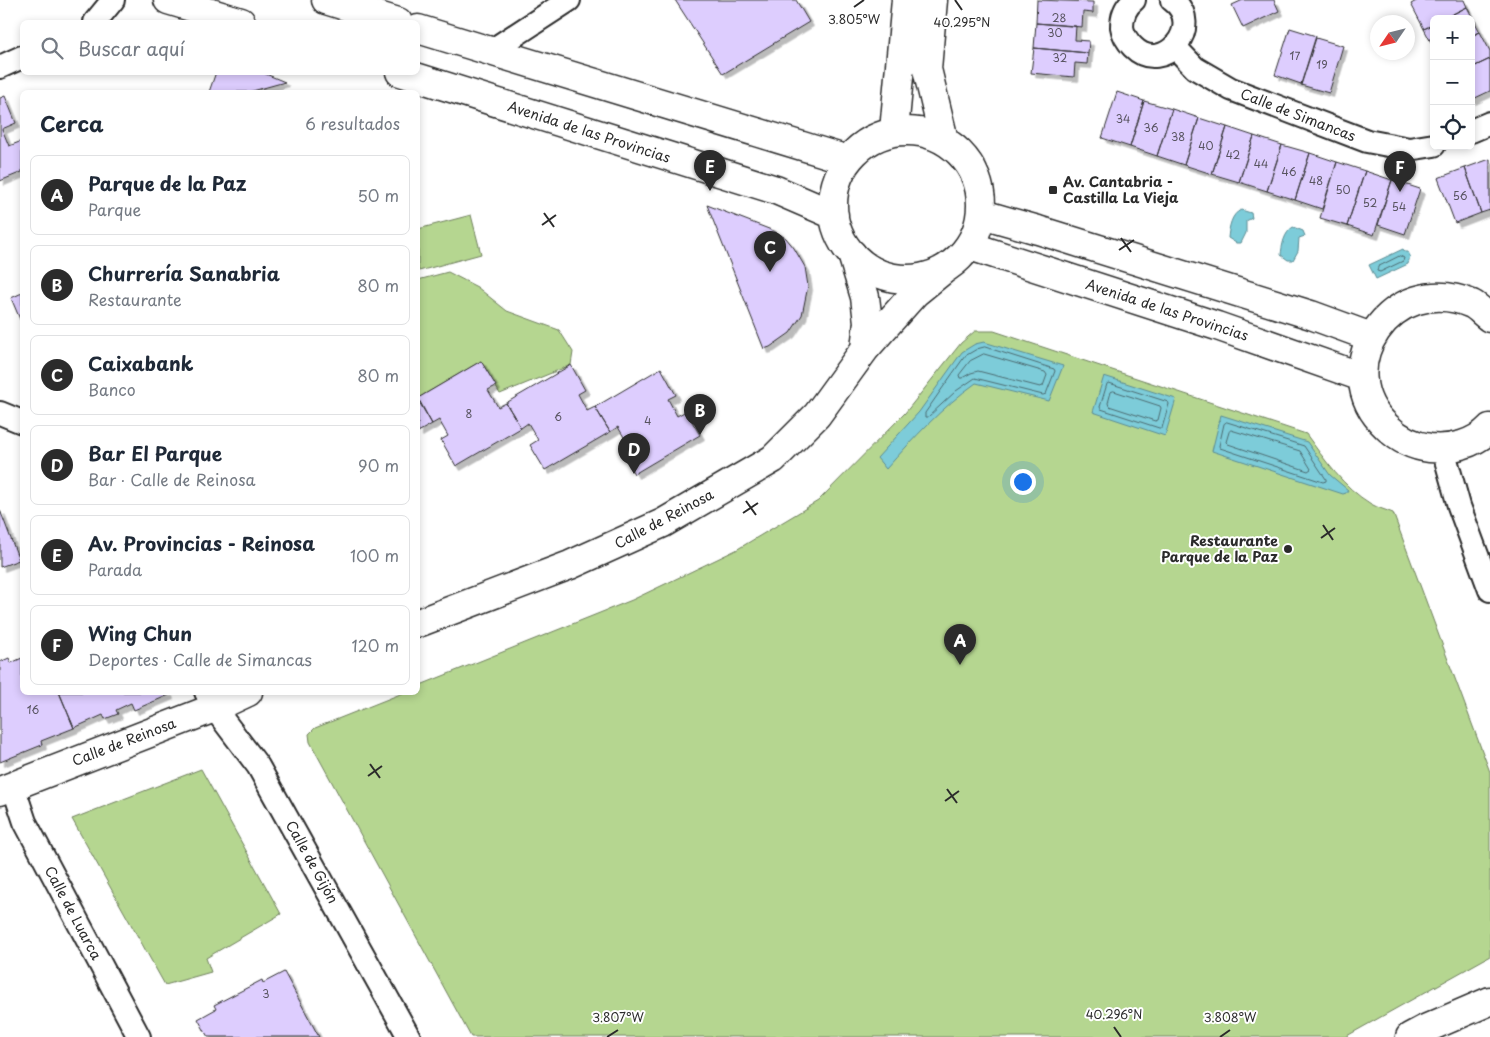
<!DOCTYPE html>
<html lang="es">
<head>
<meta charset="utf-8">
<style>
	:root { --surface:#fff; --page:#f2f2f3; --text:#1f2937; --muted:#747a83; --line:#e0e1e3; --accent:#2b2b2b }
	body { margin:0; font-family:"Playpen Sans",sans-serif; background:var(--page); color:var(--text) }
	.controls { position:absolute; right:15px; top:15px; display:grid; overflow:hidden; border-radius:8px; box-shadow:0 2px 8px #0003 }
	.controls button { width:45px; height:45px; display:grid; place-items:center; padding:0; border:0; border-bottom:1px solid var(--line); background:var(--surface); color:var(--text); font:25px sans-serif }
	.compass { position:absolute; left:1370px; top:15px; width:45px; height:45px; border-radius:50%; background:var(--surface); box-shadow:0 2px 8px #0003; rotate:235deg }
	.you { position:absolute; left:1022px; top:481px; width:18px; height:18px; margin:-12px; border:4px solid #fff; border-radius:50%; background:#1a73e8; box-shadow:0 0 0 8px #1a73e833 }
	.badge { display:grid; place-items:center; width:32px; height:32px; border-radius:50%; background:var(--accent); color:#fff; font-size:16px; font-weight:700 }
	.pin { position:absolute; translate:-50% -41px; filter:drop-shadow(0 1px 2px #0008) }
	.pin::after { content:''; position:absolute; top:26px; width:18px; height:15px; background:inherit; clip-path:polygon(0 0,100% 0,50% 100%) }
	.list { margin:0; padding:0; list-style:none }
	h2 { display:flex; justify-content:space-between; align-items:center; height:65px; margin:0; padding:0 20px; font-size:21px }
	h2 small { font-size:16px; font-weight:400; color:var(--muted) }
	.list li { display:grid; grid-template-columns:32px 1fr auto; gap:15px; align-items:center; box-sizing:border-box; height:80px; margin:0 10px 10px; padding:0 10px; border:1px solid var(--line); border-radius:8px }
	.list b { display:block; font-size:19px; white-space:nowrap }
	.list p { margin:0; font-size:16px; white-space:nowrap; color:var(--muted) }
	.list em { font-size:16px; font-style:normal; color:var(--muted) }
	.icon { flex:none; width:28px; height:28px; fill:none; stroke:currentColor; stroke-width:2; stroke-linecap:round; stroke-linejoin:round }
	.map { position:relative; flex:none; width:1490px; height:1037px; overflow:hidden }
	.search { position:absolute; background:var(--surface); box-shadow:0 2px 8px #0003; left:20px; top:20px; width:400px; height:55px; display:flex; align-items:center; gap:12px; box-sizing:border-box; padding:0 18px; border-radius:8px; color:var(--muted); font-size:19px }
	.panel { position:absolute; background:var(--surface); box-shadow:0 2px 8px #0003; left:20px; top:90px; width:400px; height:605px; border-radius:8px }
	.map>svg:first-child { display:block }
	.green { fill:#b5d690; stroke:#70805e }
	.water { fill:#7dccd9; stroke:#5c8c93 }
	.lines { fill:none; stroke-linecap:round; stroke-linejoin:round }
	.shore { stroke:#4c6b71; stroke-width:1 }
	.building { fill:#ddcdfe; stroke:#2b2b2b; filter:url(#shadow) }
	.minor-casing { stroke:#2b2b2b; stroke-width:26 }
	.tertiary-casing { stroke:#2b2b2b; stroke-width:31 }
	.secondary-casing { stroke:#2b2b2b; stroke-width:31 }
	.minor { stroke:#fff; stroke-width:22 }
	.tertiary { stroke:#fff; stroke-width:28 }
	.secondary { stroke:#fff; stroke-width:28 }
	.ticks { fill:none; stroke:#2b2b2b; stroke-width:2 }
	.poi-dot { fill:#2b2b2b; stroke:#fff; stroke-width:2 }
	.labels { text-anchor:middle; stroke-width:4; stroke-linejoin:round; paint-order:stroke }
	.number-label { font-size:11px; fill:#585460 }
	.street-label { font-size:14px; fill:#2b2b2b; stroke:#fff }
	.poi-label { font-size:14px; font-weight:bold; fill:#2b2b2b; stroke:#fff; text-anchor:start }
	.ticks-label { font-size:12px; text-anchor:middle; fill:#2b2b2b; stroke:#fff; stroke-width:4; stroke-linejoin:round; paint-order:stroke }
</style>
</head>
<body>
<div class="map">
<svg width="1490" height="1037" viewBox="0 0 1490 1037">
	<defs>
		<filter id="shadow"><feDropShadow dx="4.5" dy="4.5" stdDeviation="0" flood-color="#0004"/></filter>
	</defs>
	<rect width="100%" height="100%" fill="#fff"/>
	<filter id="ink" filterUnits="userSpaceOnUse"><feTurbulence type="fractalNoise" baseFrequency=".02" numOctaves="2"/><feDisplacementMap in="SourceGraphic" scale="10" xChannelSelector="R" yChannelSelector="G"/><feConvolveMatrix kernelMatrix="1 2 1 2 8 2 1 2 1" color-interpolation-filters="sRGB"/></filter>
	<g filter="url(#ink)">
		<path class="green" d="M471,215l10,39 -62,17 -1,-5v-37z
			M448,272l29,15 30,24 52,19 14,22 -2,13 -71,29 -19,-33 -63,37v-118z
			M975,331h19l312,103c19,26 37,53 65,70 7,4 15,6 22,9l97,259v184l-145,81h-874l-161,-295 -1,-8 6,-6 88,-35 15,-1v-6l214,-86 104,-50 82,-49 87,-88 56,-70z
			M201,769l80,145 -75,44 5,14 -46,13 -93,-166z"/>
		<path class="water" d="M1241,210l10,3 1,5 -6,3v12l-5,10h-5l-8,-5c1,-10 3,-24 13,-28z
			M1293,227l10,4 2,5 -6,2 -1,13 -5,9h-5l-7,-5c1,-10 3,-22 12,-28z
			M1403,249l2,3h3l2,4 -2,8 -32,15 -7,-14z
			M984,342l79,24 -14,35 -73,-18c-34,24 -62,55 -90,86l-9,-11 42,-46 43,-60 13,-8z
			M1104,376l72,23 -11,37 -72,-24z
			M1221,415l86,27 23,33 18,15 -2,3 -3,1 -131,-43z"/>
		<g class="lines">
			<path class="shore" d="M1400,256l4,2 -1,3 -23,11 -3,-1 1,-4z
				M985,347l69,22 1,2 -9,23 -3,1 -68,-17 -19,13 -28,26h-3v-4l40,-57 12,-7z
				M984,354l61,18 2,3 -4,11 -3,1 -62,-16 -7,2 -9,5h-2l-1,-3 11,-14z
				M1109,383l59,19 1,2 -7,24h-3l-58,-19 -1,-2 7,-23z
				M1114,391l46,15 1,2 -3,12 -3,1 -46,-15 -1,-3 3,-11z
				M1227,422l77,24 22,33v2l-3,1 -103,-34 -1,-2 5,-22z
				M1231,430l69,21 11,18 -3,2 -80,-27 -2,-2 3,-10z"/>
		</g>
		<path class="building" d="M675,0h121l13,22 -86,52z
			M1037,0l56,2v11l-10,-1 -1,15 -46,-4z
			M1243,0h31l5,11 -36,17 -11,-23z
			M1418,0h46l3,7 -24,12h-9v5l-10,5 -13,-25z
			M1467,7l13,25 -9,4v-17h-28z
			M1036,23l40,3 -1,14 14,1 -1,12 -54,-5z
			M1434,24v24l-10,-19z
			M1290,28l26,8 -15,48 -26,-9z
			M1480,32l10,19v8l-19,9v-32z
			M1316,38l27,8 -14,47 -28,-8z
			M1034,48l54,5 -1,11 -12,-1 -1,14 -43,-4z
			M1490,59v32l-19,9v-32z
			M216,72h45l24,10 -36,10h-40z
			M1117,92l27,9 -14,46 -28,-9z
			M5,96l11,27 -14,6 7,17 13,-5v31l-22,9v-83z
			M1144,101l28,8 -15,47 -27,-9z
			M1172,109l27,9 -15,47 -27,-9z
			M1199,118l28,9 -15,47 -28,-9z
			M1227,127l27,9 -15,46 -27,-8z
			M1254,136l28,9 -15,46 -28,-9z
			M1282,145l28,8 -15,47 -28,-9z
			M1310,153l27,9 -15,47 -27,-9z
			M1490,159v51l-9,3 -16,-45z
			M1337,162l28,9 -18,55 -27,-8z
			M1465,168l16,45 -26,10 -17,-45z
			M1365,171l27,9 -18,55 -27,-9z
			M1392,180l28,9 -15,45 -27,-9z
			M707,205l67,26 12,7 8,10 11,19 3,19 -6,29 -12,18 -20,14 -6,2z
			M22,293v31l-11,-26z
			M481,361l15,25 -8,4 10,17 8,-4 15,25 -65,38 -15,-26 7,-4 -9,-16 -7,4 -14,-26z
			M571,365l14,25 -7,4 9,17 8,-4 15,25 -65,38 -15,-25 8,-5 -10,-17 -7,5 -15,-25z
			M661,368l15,27 -8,4 9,17 9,-5 14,24 -66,39 -14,-25 8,-5 -10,-17 -8,5 -15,-25z
			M418,400l14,24 -14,8z
			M0,510l19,50 -19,7z
			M9,658l2,5 11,-5v34h37l15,36 -33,13 1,4 -42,17v-100z
			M59,692h109l1,3 -35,15 -3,-7 -15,7 2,4 -13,5 -2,-4 -29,13z
			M284,972l35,65h-111l-10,-18 18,-10 -2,-4 48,-25 1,3z"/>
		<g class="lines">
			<defs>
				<path id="minor" d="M1134,0c-8,6 -12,16 -12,27 1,7 5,14 11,20 30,30 73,-22 39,-47
					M95,22l18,-22
					M1175,47l20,21 36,21 136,52 42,8 25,-4
					M491,51l78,-51
					M0,67l22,-10
					M1471,131l19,-8
					M0,413l22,9
					M1443,449l16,57 31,84
					M206,692l8,16 44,58 151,271
					M13,786l12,36 114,215"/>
				<path id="tertiary" d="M852,254l13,43 3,25 -3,27
					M418,623l152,-58 93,-42 110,-64 44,-44 48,-66 50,-56 27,-22
					M0,791l214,-83 34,-16
					M1410,1037l15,-8 65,-28"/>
				<path id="secondary" d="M168,0l73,22
					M326,0l72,22
					M933,0l-6,69 17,71
					M418,29l430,131
					M400,72l376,118 58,25
					M894,131l12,-131
					M833 205a74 74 0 1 1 148 0a74 74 0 1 1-148 0Z
					M982,214l56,16 273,85 60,22
					M970,246l247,80 145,51
					M1490,318c-6,-4 -12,-11 -18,-14 -79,-35 -148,65 -85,123 12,12 26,19 43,21 21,2 45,-4 60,-20"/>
			</defs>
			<use href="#minor" class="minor-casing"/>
			<use href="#tertiary" class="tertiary-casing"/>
			<use href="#secondary" class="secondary-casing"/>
			<use href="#minor" class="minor"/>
			<use href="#tertiary" class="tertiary"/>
			<use href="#secondary" class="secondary"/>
		</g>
	</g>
	<path class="ticks" d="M955,0l7,10M854,7l10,-7M544,213l10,14M542,225l14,-10M1121,238l10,14M1119,250l15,-10M746,501l10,14M743,513l15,-10M1323,525l10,15M1321,538l14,-10M370,764l10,14M368,776l14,-10M947,789l10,14M945,801l14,-10M1114,1027l7,10M607,1037l11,-7M1220,1037l10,-7"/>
	<g class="poi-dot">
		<rect x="1048" y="185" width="10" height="10" rx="2.5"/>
		<circle cx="1288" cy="549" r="5"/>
	</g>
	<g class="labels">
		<g class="number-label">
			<text x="1059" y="22">28</text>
			<text x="1055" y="37">30</text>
			<text x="1295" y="60">17</text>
			<text x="1060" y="62">32</text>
			<text x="1322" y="69">19</text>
			<text x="1123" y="123">34</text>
			<text x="1151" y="132">36</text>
			<text x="1178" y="141">38</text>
			<text x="1206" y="150">40</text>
			<text x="1233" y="159">42</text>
			<text x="1261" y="168">44</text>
			<text x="1289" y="176">46</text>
			<text x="1316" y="185">48</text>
			<text x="1343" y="194">50</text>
			<text x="1460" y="200">56</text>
			<text x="1370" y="207">52</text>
			<text x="1399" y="211">54</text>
			<text x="469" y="418">8</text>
			<text x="558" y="421">6</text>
			<text x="648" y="425">4</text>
			<text x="33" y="714">16</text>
			<text x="266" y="998">3</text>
		</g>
		<g class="street-label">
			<text transform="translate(1298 115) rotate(21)" y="5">Calle de Simancas</text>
			<text transform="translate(589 132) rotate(18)" y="5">Avenida de las Provincias</text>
			<text transform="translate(1167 310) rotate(18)" y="5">Avenida de las Provincias</text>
			<text transform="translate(664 519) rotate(-28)" y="5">Calle de Reinosa</text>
			<text transform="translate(124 742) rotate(-21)" y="5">Calle de Reinosa</text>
			<text transform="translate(312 862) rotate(61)" y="5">Calle de Gijón</text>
			<text transform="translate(73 913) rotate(62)" y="5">Calle de Luarca</text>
		</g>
		<g class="poi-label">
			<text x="1063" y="187">Av. Cantabria -<tspan x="1063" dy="16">Castilla La Vieja</tspan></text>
			<text x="1278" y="546" text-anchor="end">Restaurante<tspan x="1278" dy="16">Parque de la Paz</tspan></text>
		</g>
	</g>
	<g class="ticks-label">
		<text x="854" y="24">3.805°W</text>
		<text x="962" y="27">40.295°N</text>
		<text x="1114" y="1019">40.296°N</text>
		<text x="618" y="1022">3.807°W</text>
		<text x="1230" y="1022">3.808°W</text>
	</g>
</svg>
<div class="controls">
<button>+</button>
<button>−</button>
<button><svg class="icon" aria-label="locate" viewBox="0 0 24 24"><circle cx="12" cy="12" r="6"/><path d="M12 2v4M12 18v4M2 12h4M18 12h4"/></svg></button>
</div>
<svg class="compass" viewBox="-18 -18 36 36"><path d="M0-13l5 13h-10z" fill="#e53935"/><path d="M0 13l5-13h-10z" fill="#747a83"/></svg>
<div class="you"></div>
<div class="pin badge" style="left:960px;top:665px">A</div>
<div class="pin badge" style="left:700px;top:435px">B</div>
<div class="pin badge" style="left:770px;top:272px">C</div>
<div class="pin badge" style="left:634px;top:474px">D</div>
<div class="pin badge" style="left:710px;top:191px">E</div>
<div class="pin badge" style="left:1400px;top:192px">F</div>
<div class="search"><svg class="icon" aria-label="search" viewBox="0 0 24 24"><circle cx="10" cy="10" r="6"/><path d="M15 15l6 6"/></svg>Buscar aquí</div>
<section class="panel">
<h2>Cerca<small>6 resultados</small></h2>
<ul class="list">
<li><span class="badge">A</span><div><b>Parque de la Paz</b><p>Parque</p></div><em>50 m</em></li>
<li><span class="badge">B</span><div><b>Churrería Sanabria</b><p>Restaurante</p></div><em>80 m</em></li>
<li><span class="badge">C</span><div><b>Caixabank</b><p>Banco</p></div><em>80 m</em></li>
<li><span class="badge">D</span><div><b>Bar El Parque</b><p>Bar · Calle de Reinosa</p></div><em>90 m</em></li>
<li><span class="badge">E</span><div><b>Av. Provincias - Reinosa</b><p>Parada</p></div><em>100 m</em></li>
<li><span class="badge">F</span><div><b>Wing Chun</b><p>Deportes · Calle de Simancas</p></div><em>120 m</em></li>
</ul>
</section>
</div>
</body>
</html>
